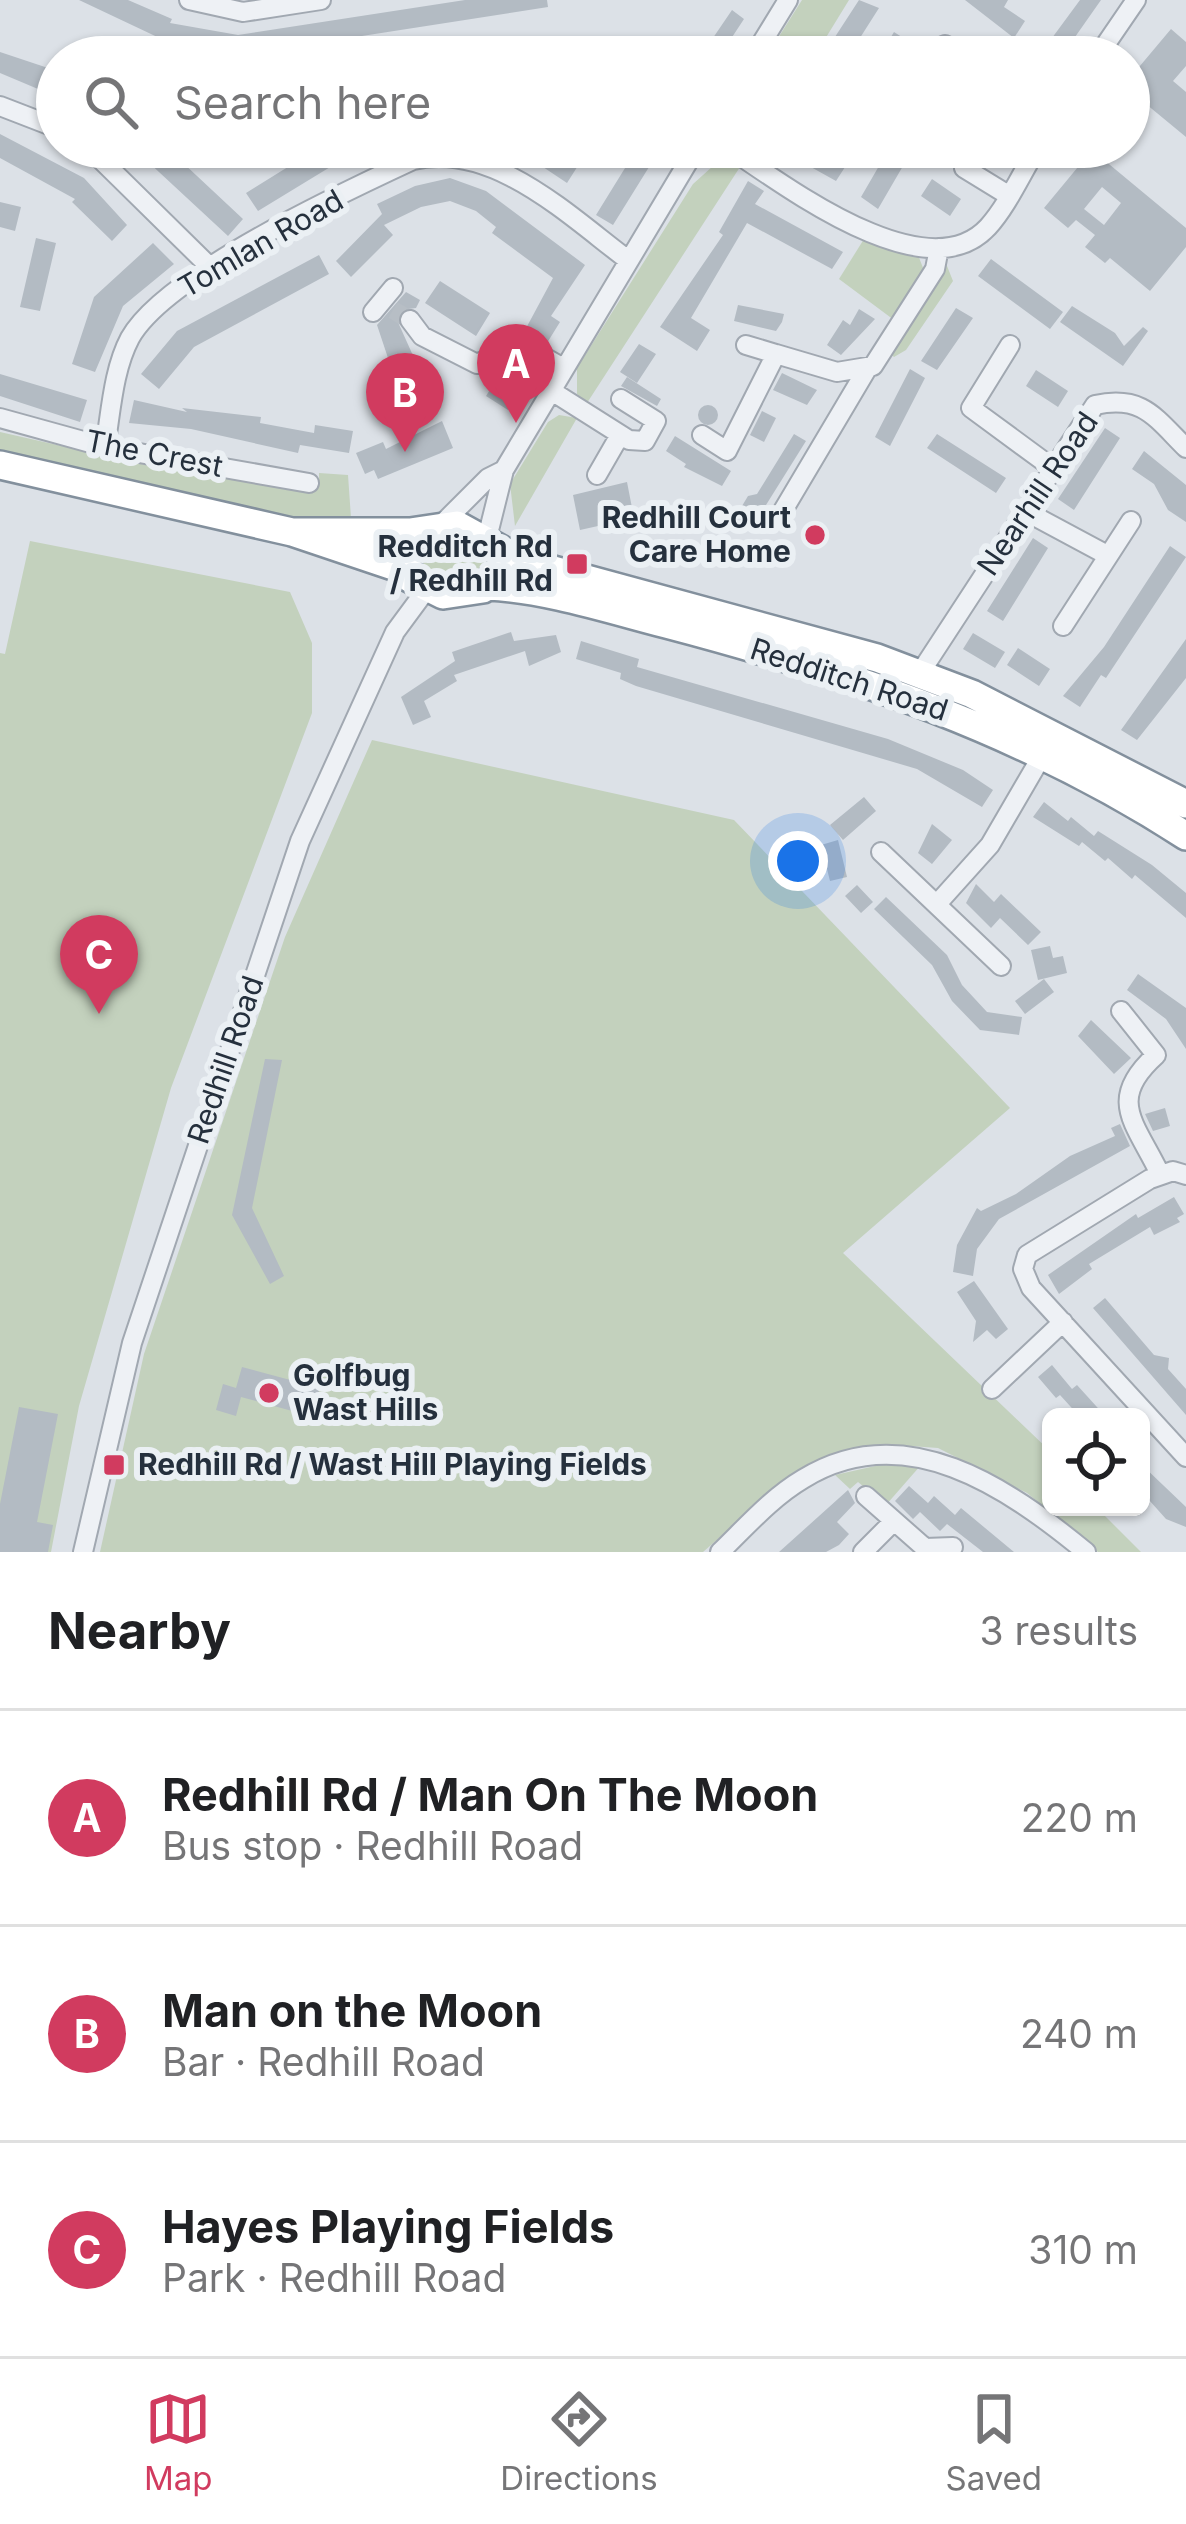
<!DOCTYPE html>
<html lang="en">
<head>
<meta charset="utf-8">
<style>
	:root { --surface:#fff; --page:#f2f2f2; --text:#202124; --muted:#757577; --line:#e0e0e0; --accent:#d13b5f }
	body { margin:0; font-family:Inter,sans-serif; background:var(--page); color:var(--text) }
	.controls { position:absolute; right:36px; bottom:36px; display:grid; overflow:hidden; border-radius:18px; box-shadow:0 3px 9px #0004 }
	.controls button { width:108px; height:108px; display:grid; place-items:center; padding:0; border:0; border-bottom:3px solid var(--line); background:var(--surface); color:var(--text); font:60px sans-serif }
	.you { position:absolute; left:798px; top:861px; width:42px; height:42px; margin:-30px; border:9px solid #fff; border-radius:50%; background:#1a73e8; box-shadow:0 0 0 18px #1a73e833 }
	.badge { display:grid; place-items:center; width:78px; height:78px; border-radius:50%; background:var(--accent); color:#fff; font-size:39px; font-weight:700 }
	.pin { position:absolute; translate:-50% -99px; filter:drop-shadow(0 3px 6px #0008) }
	.pin::after { content:''; position:absolute; top:63px; width:42px; height:36px; background:inherit; clip-path:polygon(0 0,100% 0,50% 100%) }
	.list { margin:0; padding:0; list-style:none }
	h2 { display:flex; justify-content:space-between; align-items:center; height:156px; margin:0; padding:0 48px; font-size:51px }
	h2 small { font-size:39px; font-weight:400; color:var(--muted) }
	.list li { display:grid; grid-template-columns:78px 1fr auto; gap:36px; align-items:center; box-sizing:border-box; height:216px; padding:0 48px; border-top:3px solid var(--line) }
	.list b { display:block; font-size:45px; white-space:nowrap }
	.list p { margin:0; font-size:39px; white-space:nowrap; color:var(--muted) }
	.list em { font-size:39px; font-style:normal; color:var(--muted) }
	.icon { flex:none; width:66px; height:66px; fill:none; stroke:currentColor; stroke-width:2; stroke-linecap:round; stroke-linejoin:round }
	.map { position:relative; flex:none; width:1186px; height:1552px; overflow:hidden }
	.search { position:absolute; background:var(--surface); box-shadow:0 3px 9px #0004; left:36px; right:36px; top:36px; height:132px; display:flex; align-items:center; gap:30px; box-sizing:border-box; padding:0 42px; border-radius:66px; color:var(--muted); font-size:45px }
	.sheet { height:804px; background:var(--surface) }
	nav { display:flex; justify-content:space-around; align-items:center; box-sizing:border-box; height:168px; border-top:3px solid var(--line); background:var(--surface); font-size:33px; color:var(--muted) }
	nav a { display:grid; justify-items:center; gap:6px }
	nav .on { color:var(--accent) }
	.map>svg:first-child { display:block }
	.green { fill:#c3d1bd }
	.building { fill:#b3bbc3; fill-rule:evenodd }
	.lines { fill:none; stroke-linecap:round; stroke-linejoin:round }
	.minor-tunnel { stroke:#b7bec5; stroke-width:18; stroke-dasharray:18 9; stroke-linecap:butt }
	.minor-casing { stroke:#a1a8b1; stroke-width:22 }
	.highway-casing { stroke:#83909d; stroke-width:32 }
	.minor { stroke:#eef1f5; stroke-width:18 }
	.highway { stroke:#fff; stroke-width:27 }
	.poi-dot { fill:#d13b5f; stroke:#ebf0f4; stroke-width:4.5 }
	.labels { text-anchor:middle; stroke-width:12; stroke-linejoin:round; paint-order:stroke }
	.street-label { font-size:30px; fill:#25303d; stroke:#ebf0f4 }
	.poi-label { font-size:30px; font-weight:bold; fill:#25303d; stroke:#ebf0f4; text-anchor:end }
</style>
</head>
<body>
<div class="map">
<svg width="1186" height="1552" viewBox="0 0 1186 1552">
	<rect width="100%" height="100%" fill="#dce1e7"/>
	<path class="green" d="M802,0h47l-35,57h-48z
		M723,157l17,10 -153,236 -10,-9v-26l116,-184z
		M864,239l54,16 7,18 -31,47 -55,-41z
		M945,261l8,20 -47,69 -12,7 -3,-3z
		M559,415l18,3 -62,108 -5,-42 38,-62z
		M0,432l150,34 153,25 16,-4v-14l29,2 3,43 -32,7 -319,-68z
		M440,538c18,1 40,5 48,23l-12,20 -26,5 -28,-16 -1,-18z
		M30,541l260,51 22,51v70l-141,375 -92,318 -28,146h-51v-899l5,1z
		M372,740l362,80 276,288 -167,145 208,199v55h45l45,45h-43l-71,-59 -89,-45 -41,-3 -73,14 -29,13 -92,80h-603l44,-198 141,-417z
		M884,1464l37,1 -35,40 -28,-23 -8,7 -15,-14z"/>
	<path class="building" d="M79,0h49l44,19 -2,4 68,12 227,-35h82l1,7 -309,48 -69,-12z
		M859,0l20,8 -28,44 -18,-12z
		M965,0h43l-4,7 21,14 -11,17z
		M1080,0h21l-40,57h-23z
		M732,10l12,9 -25,38h-19z
		M1171,29l15,13v24l-13,15 13,11v45l-57,-47v-11z
		M894,32l39,25h-38l-12,-7z
		M0,52l57,19v26l-57,-24z
		M0,134l84,44 43,47 -15,16 -40,-39 3,-3 -75,-41z
		M132,147h34l77,72 -15,17z
		M320,147h43l-105,64 -12,-18z
		M513,147h47l21,14 -14,22z
		M638,147h15l-5,8 6,4 -41,66 -17,-10z
		M775,147h46l26,17 -11,17z
		M890,147h24l-36,62 -17,-12z
		M1092,150l94,78v19l-36,44 -40,-33 -5,5 -20,-16 10,-12 -19,-15 -8,8 -24,-20zM1102,187l19,16 -17,22 -20,-16z
		M450,178l36,13 99,74 -34,51 9,6 -13,21 -23,-11 29,-54 -61,-45 4,-6 -20,-16 -26,-10 -29,6 -37,18 9,10 -42,42 -15,-16 46,-47 -5,-10 38,-18z
		M932,179l29,20 -11,17 -29,-20z
		M748,181l16,10 -9,13 88,48 -11,17 -85,-46 -56,95 19,12 -13,21 -37,-24 63,-92 -4,-3z
		M0,202l21,5 -6,24 -15,-4z
		M36,238l20,5 -16,68 -20,-4z
		M153,243l21,21 -51,42 -28,66 -23,-8 22,-67z
		M319,255l10,19 -135,73 -35,42 -18,-15 36,-43z
		M991,259l72,53 -13,17 -72,-53z
		M440,281l50,32 -14,23 -51,-33z
		M406,292l14,8 -4,8 -15,2 -4,10 18,40 -23,10 -15,-45z
		M738,305l46,9 -2,8 -6,9 -42,-10z
		M1072,306l43,27 9,13 19,-19 5,4 -25,35 -63,-44z
		M956,308l17,10 -36,52 -16,-9z
		M859,309l16,10 -34,36 -14,-10 16,-25 7,5z
		M639,344l17,10 -19,29 -17,-11z
		M520,362l15,5 -27,43 -22,-14 19,-30z
		M910,369l15,9 -35,68 -15,-9z
		M1036,370l32,21 -10,16 -32,-21z
		M782,373l35,17 -10,15 -34,-15z
		M0,374l87,26 -7,22 -80,-26z
		M627,377l34,22 -4,7 -36,-20z
		M134,400l53,12 -5,-4 79,9 -1,6 54,10 1,-8 38,6 -4,22 -49,-8 -2,8 -107,-24 -62,-6z
		M698 415a10 10 0 1 1 20 0a10 10 0 1 1-20 0Z
		M762,411l14,7 -12,24 -14,-7z
		M442,421l11,27 -75,31 -4,-9 -9,4 -9,-21 27,-11 3,7z
		M1105,428l15,10 -46,72 -16,-11z
		M794,434l12,7 -50,80 -17,-10 9,-15 9,-2z
		M937,434l69,44 -10,15 -69,-45z
		M675,436l56,35 -9,15 -38,-19 2,-3 -20,-13z
		M1144,451l42,34v37l-18,-12 -14,-26 -22,-15z
		M627,482l7,36 -54,12 -7,-35z
		M1033,538l15,10 -45,73 -16,-10z
		M1170,546l16,11 -80,121 -5,-3 -21,32 -17,-11 41,-49z
		M511,632l3,9 42,-6 5,17 -32,14 -4,-15 -71,24 3,6 -33,20 7,16 -18,8 -12,-28 54,-36 -3,-9z
		M973,633l32,19 -10,16 -32,-19z
		M1186,639v39l-49,62 -16,-10z
		M581,641l58,18 -2,8 251,72 75,31 30,20 -11,17 -65,-38 -281,-83 -16,-7 1,-6 -45,-14z
		M1018,648l32,21 -11,17 -32,-21z
		M864,797l12,14 -33,29 -13,-15z
		M1044,802l24,19 3,-4 23,19 4,-5 54,34 34,28v25l-51,-43 -3,4 -24,-21 -3,3 -23,-19 -3,4 -46,-29z
		M932,824l20,16 -20,24 -14,-11z
		M838,840l9,37 -17,4 -9,-36z
		M976,884l18,18 7,-8 40,38 -13,13 -28,-27 -9,10 -25,-25z
		M857,885l16,17 -12,11 -16,-17z
		M886,897l61,58 15,30 25,27 35,5 -3,18 -39,-5 -28,-29 -20,-36 -58,-56z
		M1050,946l3,12 10,-2 4,17 -29,7 -7,-30z
		M1138,974l48,34v41l-20,-30 -39,-29z
		M1044,979l10,13 -29,22 -10,-13z
		M1091,1020l40,38 -17,16 -36,-38z
		M265,1059l17,1 -30,148 32,68 -14,8 -38,-69z
		M1165,1108l5,18 -17,5 -8,-17z
		M1120,1124l10,22 -131,73 -22,30 -4,27 -20,-4 4,-27 20,-37 4,3 35,-17 54,-38 45,-20 -4,-8z
		M1174,1197l10,17 -7,4 3,4 -26,13 -4,-8 -61,37 3,5 -33,25 -11,-19 88,-61 2,4z
		M974,1281l34,48 -12,10 -9,-9 -14,12 3,-21 -19,-29z
		M1105,1298l49,57 15,3 -1,11 18,20v26l-93,-107z
		M1052,1365l20,24 5,-4 29,32h-26l-20,-22 -4,3 -18,-21z
		M242,1367l78,21 -6,20 -9,-3 -2,9 -62,-17 -5,19 -20,-6 7,-26 13,4z
		M19,1407l39,7 -21,108 16,3 -5,27h-48v-48z
		M1141,1464l45,43v20l-20,-8 -25,-28z
		M909,1486l19,17 6,-7 21,19 6,-7 53,44h-31l-36,-28 -7,7 -20,-19 -7,7 -18,-18z
		M848,1490l7,13 -18,19 12,12 -10,11 -13,7h-47z"/>
	<g class="lines">
		<path class="minor-tunnel" d="M393,310l17,10"/>
		<defs>
			<path id="minor" d="M189,0l54,12 78,-12
				M945,45l18,12
				M753,57l35,-57
				M1097,57l39,-57
				M0,106l57,22
				M88,147l122,120
				M727,147c56,37 199,147 261,80 20,-22 34,-55 50,-80
				M978,147l-14,21 44,27
				M373,312l20,-24
				M410,320l12,16 55,28c43,-21 44,-21 86,4
				M1010,345l-39,63 79,58
				M776,354l61,18 36,-6 62,-97 4,-21
				M550,390l79,50 16,1 11,-20 -35,-22
				M0,418l105,29 204,36
				M702,435l25,16 49,-97 -30,-9
				M105,447c6,-35 8,-77 25,-109 35,-63 214,-146 283,-178 80,-19 156,56 215,100
				M597,475l23,-40
				M1025,511l82,44
				M778,519l89,-150
				M441,525l47,-47 16,-8
				M487,538l17,-68 193,-323
				M1063,626l68,-105
				M920,673l175,-268c47,-10 59,11 91,43
				M881,852l120,114
				M937,904l53,-59 53,-91
				M1121,1011l35,44c-50,45 -21,67 4,119
				M1186,1175l-13,-4 -23,8 -123,76 -4,14 8,19 155,169
				M992,1389l71,-67
				M866,1496l59,52 28,-1
				M83,1552l49,-209 168,-502 95,-209 31,-42
				M720,1552c26,-25 51,-54 83,-73 102,-63 205,9 283,73
				M863,1552l31,-31"/>
			<path id="highway" d="M0,465l292,67 113,38
				M292,532h118l47,-7 67,37 353,96 95,36 214,110
				M404,553l7,26 32,16 40,-6 11,-14
				M488,586c59,3 120,23 178,38 183,48 360,108 520,212"/>
		</defs>
		<use href="#minor" class="minor-casing"/>
		<use href="#highway" class="highway-casing"/>
		<use href="#minor" class="minor"/>
		<use href="#highway" class="highway"/>
	</g>
	<g class="poi-dot">
		<circle cx="815" cy="535" r="12"/>
		<rect x="565" y="552" width="24" height="24" rx="6"/>
		<circle cx="269" cy="1393" r="12"/>
		<rect x="102" y="1453" width="24" height="24" rx="6"/>
	</g>
	<g class="labels">
		<g class="street-label">
			<text transform="translate(261 244) rotate(-30)" y="10">Tomlan Road</text>
			<text transform="translate(154 454) rotate(11)" y="10">The Crest</text>
			<text transform="translate(1038 494) rotate(-56)" y="10">Nearhill Road</text>
			<text transform="translate(849 680) rotate(18)" y="10">Redditch Road</text>
			<text transform="translate(226 1060) rotate(-71)" y="10">Redhill Road</text>
		</g>
		<g class="poi-label">
			<text x="791" y="528">Redhill Court<tspan x="791" dy="34">Care Home</tspan></text>
			<text x="553" y="557">Redditch Rd<tspan x="553" dy="34">/ Redhill Rd</tspan></text>
			<text x="293" y="1386" text-anchor="start">Golfbug<tspan x="293" dy="34">Wast Hills</tspan></text>
			<text x="138" y="1475" text-anchor="start">Redhill Rd / Wast Hill Playing Fields</text>
		</g>
	</g>
</svg>
<div class="controls">
<button><svg class="icon" aria-label="locate" viewBox="0 0 24 24"><circle cx="12" cy="12" r="6"/><path d="M12 2v4M12 18v4M2 12h4M18 12h4"/></svg></button>
</div>
<div class="you"></div>
<div class="pin badge" style="left:516px;top:423px">A</div>
<div class="pin badge" style="left:405px;top:452px">B</div>
<div class="pin badge" style="left:99px;top:1014px">C</div>
<div class="search"><svg class="icon" aria-label="search" viewBox="0 0 24 24"><circle cx="10" cy="10" r="6"/><path d="M15 15l6 6"/></svg>Search here</div>
</div>
<section class="sheet">
<h2>Nearby<small>3 results</small></h2>
<ul class="list">
<li><span class="badge">A</span><div><b>Redhill Rd / Man On The Moon</b><p>Bus stop · Redhill Road</p></div><em>220 m</em></li>
<li><span class="badge">B</span><div><b>Man on the Moon</b><p>Bar · Redhill Road</p></div><em>240 m</em></li>
<li><span class="badge">C</span><div><b>Hayes Playing Fields</b><p>Park · Redhill Road</p></div><em>310 m</em></li>
</ul>
</section>
<nav>
<a class="on"><svg class="icon" aria-label="map" viewBox="0 0 24 24"><path d="M3 6l6-2 6 2 6-2v14l-6 2-6-2-6 2zM9 4v14M15 6v14"/></svg>Map</a>
<a><svg class="icon" aria-label="directions" viewBox="0 0 24 24"><path d="M12 3l9 9-9 9-9-9zM9 14v-3h6M13 9l2 2-2 2"/></svg>Directions</a>
<a><svg class="icon" aria-label="saved" viewBox="0 0 24 24"><path d="M7 4h10v16l-5-4-5 4z"/></svg>Saved</a>
</nav>
</body>
</html>
